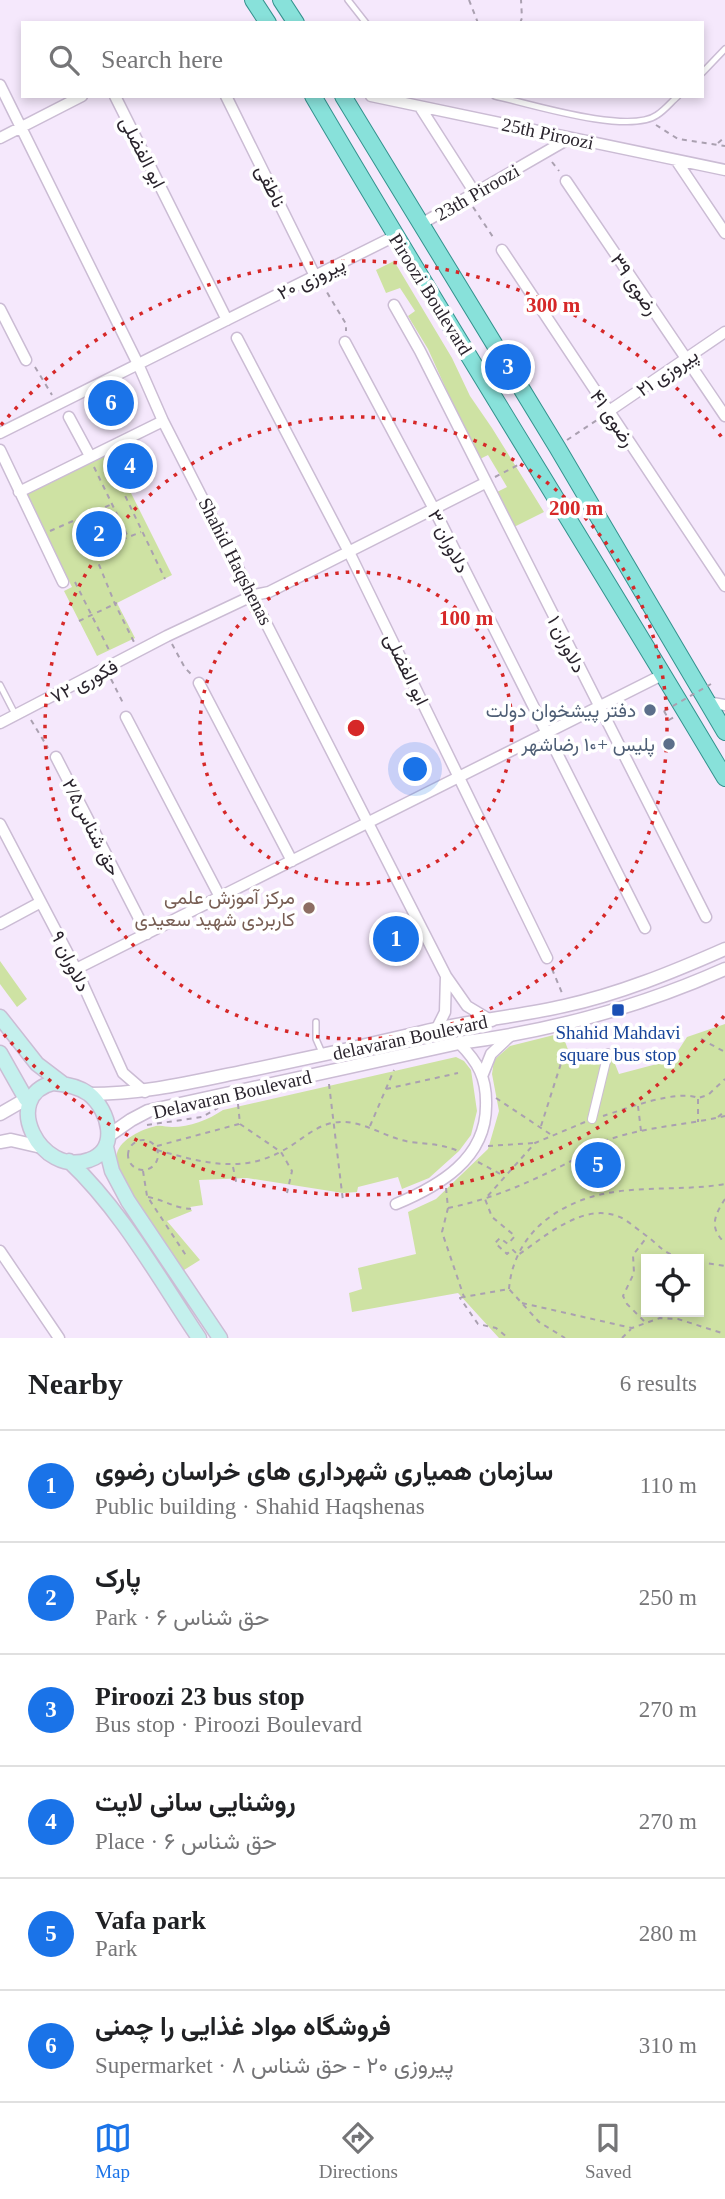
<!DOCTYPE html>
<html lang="en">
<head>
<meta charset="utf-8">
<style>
	:root { --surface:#fff; --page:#f6f6f6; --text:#202124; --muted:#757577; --line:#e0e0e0; --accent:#1a73e8 }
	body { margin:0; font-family:"Times New Roman",Vazirmatn,serif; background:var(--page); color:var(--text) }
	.controls { position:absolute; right:21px; bottom:21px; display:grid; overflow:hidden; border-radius:0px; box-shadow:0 4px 10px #0003 }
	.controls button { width:63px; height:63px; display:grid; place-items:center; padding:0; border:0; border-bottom:2px solid var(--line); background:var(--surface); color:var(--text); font:35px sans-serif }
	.you { position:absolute; left:416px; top:770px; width:24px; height:24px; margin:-18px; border:5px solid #fff; border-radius:50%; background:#1a73e8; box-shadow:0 0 0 10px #1a73e833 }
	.badge { display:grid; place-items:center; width:46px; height:46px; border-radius:50%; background:var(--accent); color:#fff; font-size:23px; font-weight:700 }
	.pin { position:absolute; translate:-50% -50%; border:4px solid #fff; box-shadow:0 2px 7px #0006 }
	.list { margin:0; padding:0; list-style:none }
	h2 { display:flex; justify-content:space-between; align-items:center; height:91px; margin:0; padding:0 28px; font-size:30px }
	h2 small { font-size:23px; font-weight:400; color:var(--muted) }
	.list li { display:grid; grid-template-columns:46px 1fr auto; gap:21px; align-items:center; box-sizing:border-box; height:112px; padding:0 28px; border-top:2px solid var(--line) }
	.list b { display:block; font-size:26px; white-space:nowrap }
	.list p { margin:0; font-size:23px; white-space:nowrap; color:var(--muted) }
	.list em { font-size:23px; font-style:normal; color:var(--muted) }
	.icon { flex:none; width:38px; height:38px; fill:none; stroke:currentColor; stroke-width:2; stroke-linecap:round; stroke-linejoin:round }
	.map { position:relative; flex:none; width:725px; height:1338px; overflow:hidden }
	.search { position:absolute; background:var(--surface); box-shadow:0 4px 10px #0003; left:21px; right:21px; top:21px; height:77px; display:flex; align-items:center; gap:18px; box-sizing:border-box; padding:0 24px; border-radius:0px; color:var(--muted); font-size:26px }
	.sheet { height:763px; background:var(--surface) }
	nav { display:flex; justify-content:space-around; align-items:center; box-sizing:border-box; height:98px; border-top:2px solid var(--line); background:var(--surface); font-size:19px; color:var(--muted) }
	nav a { display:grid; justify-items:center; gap:4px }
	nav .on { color:var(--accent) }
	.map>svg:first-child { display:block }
	.green { fill:#cee2a3; fill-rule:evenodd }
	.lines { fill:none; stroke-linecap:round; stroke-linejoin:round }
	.service-casing { stroke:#cbbcd4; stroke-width:8 }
	.pedestrian-casing { stroke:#cbbcd4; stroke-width:10 }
	.minor-casing { stroke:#cbbcd4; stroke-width:13 }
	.tertiary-casing { stroke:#cbbcd4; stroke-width:15 }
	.secondary-casing { stroke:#cbbcd4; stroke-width:17 }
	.primary-casing { stroke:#34928e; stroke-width:18 }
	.path { stroke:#aaa0b0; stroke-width:2; stroke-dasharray:5 5; stroke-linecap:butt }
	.service { stroke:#fff; stroke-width:5 }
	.pedestrian { stroke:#fff; stroke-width:8 }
	.minor { stroke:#fff; stroke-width:10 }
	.tertiary { stroke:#fff; stroke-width:12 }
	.secondary { stroke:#c4f0ed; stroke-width:14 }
	.primary { stroke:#88e1da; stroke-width:16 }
	.path-bridge { stroke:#aaa0b0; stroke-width:2; stroke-dasharray:5 5; stroke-linecap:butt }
	.ring { fill:none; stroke:#d62828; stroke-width:3.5; stroke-dasharray:3.5 7 }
	.service-dot { fill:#5c6f8a; stroke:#fff; stroke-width:2.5 }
	.education-dot { fill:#8d6e63; stroke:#fff; stroke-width:2.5 }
	.transit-dot { fill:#1a4fb4; stroke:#fff; stroke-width:2.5 }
	.labels { text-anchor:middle; stroke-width:7; stroke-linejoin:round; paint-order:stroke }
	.street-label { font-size:19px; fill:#2a242d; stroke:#fff }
	.service-label { font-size:19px; fill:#4e5e75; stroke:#fff; text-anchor:end }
	.education-label { font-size:19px; fill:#785e54; stroke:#fff; text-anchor:end }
	.transit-label { font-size:19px; fill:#164399; stroke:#fff }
	.centre { fill:#d62828; stroke:#fff; stroke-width:3.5 }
	.ring-label { font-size:21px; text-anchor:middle; font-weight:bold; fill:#d62828; stroke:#fff; stroke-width:7; stroke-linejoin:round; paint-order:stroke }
</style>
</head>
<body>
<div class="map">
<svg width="725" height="1338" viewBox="0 0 725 1338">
	<rect width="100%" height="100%" fill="#f5e8fc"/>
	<path class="green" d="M394,261l58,97 18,38 22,32 52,84 -30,15 -17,-35 10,-5 -19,-32 -10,5 -50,-111 -20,-33 7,-5 -15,-23 -14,5 -10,-23z
		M110,451l62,124 -55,28 18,35 -38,18 -33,-65 8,-4 -47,-93z
		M0,961l27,38 -10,8 -17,-23z
		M725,1024v314h-226l-41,-45 -106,19 -3,-19 13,-4 -4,-21 58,-14 -8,-42 28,-13 52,-50 11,-38 -7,-37 2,-14 16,-14 52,-13 10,28 37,-12 10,25 53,-14 15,-23zM646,1259h53v53h-53z
		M456,1057l8,4 7,9 6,41 -6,24 -12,16 -30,27 -27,11 -4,-12 -40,10 -1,5 -14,1 -96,-15 -48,2 4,25 -13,2 2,4 -25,10 33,39 -16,10c-14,-21 -73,-94 -67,-117 4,-14 25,-24 39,-27 5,-1 11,1 16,1 18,0 36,-7 51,-17z"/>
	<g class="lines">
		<defs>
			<path id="service" d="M348,0l18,23
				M702,73l23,-24
				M495,96c35,8 134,39 162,19 8,-5 14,-13 21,-19
				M0,685l16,31
				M316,1022v17l7,16"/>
			<path id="pedestrian" d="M592,1119l16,-66"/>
			<path id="minor" d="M0,85l138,279 25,57 283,555 21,30 25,15
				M115,96l112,224
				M226,96l89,180
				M371,96l354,74
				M420,107l55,86
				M0,138l82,-42
				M676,160l49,73
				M566,181l159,235
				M421,224l149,-86
				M502,250l223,336
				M394,305l26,46 286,566
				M0,309l26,51
				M237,338l112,214 198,406
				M345,342l89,167 211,419
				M609,411l116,-79
				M69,417l21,39
				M0,433l395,-197
				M0,450l63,132
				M19,492l144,-71
				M199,683l93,178
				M707,702l18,3
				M126,717l94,180
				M0,723l167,-87 87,-41 15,-3 216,-109
				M56,757l91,177
				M0,824l76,145 47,104 22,19
				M0,924l41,-22
				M76,969l588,-295
				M437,1028l8,-16 1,-36
				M483,1074l8,-20 19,-18
				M396,1204c43,-18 90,-45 90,-98 1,-28 -8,-44 -27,-63
				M0,1251l59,87"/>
			<path id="tertiary" d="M88,1094c54,0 100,-11 153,-22 59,-12 118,-25 177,-39 48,-12 98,-16 146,-27 55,-12 109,-34 161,-57
				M0,1114l26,-15
				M108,1136l23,-16 17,-9 311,-68c92,-12 181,-36 266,-74
				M0,1142l11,-2 26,6"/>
			<path id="secondary" d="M0,1017l37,47 25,19
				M0,1053l26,46
				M53,1083c13,1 25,3 36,11 20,16 31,56 0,66 -49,18 -89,-64 -36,-77z
				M106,1147l6,24 16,30 92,137
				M69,1161c53,50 89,116 130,177"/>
			<path id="primary" d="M253,0l15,23
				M281,0l15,23
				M313,96c134,229 276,453 412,682
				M343,96l214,351 168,285"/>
		</defs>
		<use href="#service" class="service-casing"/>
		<use href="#pedestrian" class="pedestrian-casing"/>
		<use href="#minor" class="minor-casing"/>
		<use href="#tertiary" class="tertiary-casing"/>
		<use href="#secondary" class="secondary-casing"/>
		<use href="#primary" class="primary-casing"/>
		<path class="path" d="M469,0l9,23
			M520,23l2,-5 -1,-18
			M656,125l22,14 47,7
			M718,143l7,-6
			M552,162l7,9
			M473,207l22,33
			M322,284l24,40v7
			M35,367l17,28
			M567,440l33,-22
			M108,460l57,119
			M94,467l34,70
			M495,477l23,-12
			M80,518l35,86 19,38
			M50,531l62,-27
			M94,551l47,-19
			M75,582l35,70
			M79,621l38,-18
			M172,644l13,24 6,6
			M111,679l13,26
			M664,711l5,9 5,-3
			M31,720l17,28
			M552,969l10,24
			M701,1039l24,13
			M329,1084l14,117
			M386,1089l72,-16
			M496,1098l54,36
			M698,1099v23
			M238,1104l2,20 41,28 11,19 -5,22
			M638,1106l3,25
			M603,1116c22,-7 74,-27 95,-18l10,-3 17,-16
			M718,1117l7,-6
			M585,1122l-50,21 -50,56 7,18 23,19 -7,8 -8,-6 -5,5 12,11 5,-5 6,6c28,-19 67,-55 104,-37 7,4 15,11 22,16 18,13 17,19 41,25
			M147,1125l55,-8 16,-9
			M370,1126l24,-56
			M541,1126l22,-69
			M128 1155a15 15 0 1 1 30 0a15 15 0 1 1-30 0Z
			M157,1146l82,-22
			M488,1146l46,-3
			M157,1150c43,12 84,24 125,1 16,-8 29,-22 46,-27 31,-9 54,14 83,18 17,2 31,2 47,9
			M478,1162l26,14
			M233,1167l4,19
			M143,1171l4,25 40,61
			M446,1188l2,20 -6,24 22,65 45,-8 30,33 26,16
			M148,1197c21,4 25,12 48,12
			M725,1199c-11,17 -16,29 0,44
			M448,1208c45,-9 85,-27 125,-48 8,-4 14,-11 22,-15 40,-18 88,-19 130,-29
			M699,1262l26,4
			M509,1289c2,-26 14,-49 33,-66 58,-47 117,-28 183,-39
			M463,1297l-3,1 18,26 18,4 12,10
			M522,1303l110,25 28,-10 18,1 47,15
			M644,1321l-17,-17 -4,-8 11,-23 -1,-18 14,-18
			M622,1338l9,-9"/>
		<use href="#service" class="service"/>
		<use href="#pedestrian" class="pedestrian"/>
		<use href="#minor" class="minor"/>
		<use href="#tertiary" class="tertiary"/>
		<use href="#secondary" class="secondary"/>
		<use href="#primary" class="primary"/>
		<path class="path-bridge" d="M664,711l47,-27"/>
	</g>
	<g class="ring">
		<circle cx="356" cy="728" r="156"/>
		<circle cx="356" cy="728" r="311"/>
		<path d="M724 1016A467 467 0 0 1 1 1031M1 425A467 467 0 0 1 724 440"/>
	</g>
	<g class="service-dot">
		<circle cx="650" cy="710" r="7"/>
		<circle cx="669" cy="744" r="7"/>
	</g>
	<circle class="education-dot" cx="309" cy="908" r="7"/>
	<rect class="transit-dot" x="611" y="1003" width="14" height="14" rx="3.5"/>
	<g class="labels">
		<g class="street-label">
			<text transform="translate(548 133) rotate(12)" y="7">25th Piroozi</text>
			<text transform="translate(143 152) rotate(63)" y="7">ابو الفضلی</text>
			<text transform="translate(271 186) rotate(64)" y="7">ناطقی</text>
			<text transform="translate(477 192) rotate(-30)" y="7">23th Piroozi</text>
			<text transform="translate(311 278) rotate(-26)" y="7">پیروزی ۲۰</text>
			<text transform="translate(635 284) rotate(56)" y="7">رضوی ۳۹</text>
			<text transform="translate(431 294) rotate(58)" y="7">Piroozi Boulevard</text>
			<text transform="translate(667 372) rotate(-34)" y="7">پیروزی ۲۱</text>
			<text transform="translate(613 418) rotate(56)" y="7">رضوی ۴۱</text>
			<text transform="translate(449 541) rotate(63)" y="7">دلاوران ۳</text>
			<text transform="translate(236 561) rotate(63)" y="7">Shahid Haqshenas</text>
			<text transform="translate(567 644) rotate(63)" y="7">دلاوران ۱</text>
			<text transform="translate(407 669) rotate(64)" y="7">ابو الفضلی</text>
			<text transform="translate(84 681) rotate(-27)" y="7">فکوری ۷۲</text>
			<text transform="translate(92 827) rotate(63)" y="7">حق شناس۲/۵</text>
			<text transform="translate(71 961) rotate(64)" y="7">دلاوران ۹</text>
			<text transform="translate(410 1037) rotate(-12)" y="7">delavaran Boulevard</text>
			<text transform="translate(232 1094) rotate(-13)" y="7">Delavaran Boulevard</text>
		</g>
		<g class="service-label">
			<text x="636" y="717">دفتر پیشخوان دولت</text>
			<text x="655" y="751">پلیس +۱۰ رضاشهر</text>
		</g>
		<g class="education-label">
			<text x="295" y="904">مرکز آموزش علمی<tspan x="295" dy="22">کاربردی شهید سعیدی</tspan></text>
		</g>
		<g class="transit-label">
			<text x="618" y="1039">Shahid Mahdavi<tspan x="618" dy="22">square bus stop</tspan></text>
		</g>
	</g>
	<circle cx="356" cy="728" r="10" class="centre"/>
	<g class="ring-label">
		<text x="553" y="312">300 m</text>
		<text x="576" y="515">200 m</text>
		<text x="466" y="625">100 m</text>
	</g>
</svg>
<div class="controls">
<button><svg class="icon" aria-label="locate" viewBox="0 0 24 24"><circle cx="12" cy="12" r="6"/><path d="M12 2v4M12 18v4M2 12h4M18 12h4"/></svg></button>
</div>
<div class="you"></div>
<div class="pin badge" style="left:396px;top:939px">1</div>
<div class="pin badge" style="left:99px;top:534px">2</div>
<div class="pin badge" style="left:508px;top:367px">3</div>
<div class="pin badge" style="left:130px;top:466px">4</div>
<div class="pin badge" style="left:598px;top:1165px">5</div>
<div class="pin badge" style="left:111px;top:403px">6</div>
<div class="search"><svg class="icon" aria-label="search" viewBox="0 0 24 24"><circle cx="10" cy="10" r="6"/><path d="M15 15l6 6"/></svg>Search here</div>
</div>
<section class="sheet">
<h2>Nearby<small>6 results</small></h2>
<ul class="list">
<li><span class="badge">1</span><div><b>سازمان همیاری شهرداری های خراسان رضوی</b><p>Public building · Shahid Haqshenas</p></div><em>110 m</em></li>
<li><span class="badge">2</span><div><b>پارک</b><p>Park · حق شناس ۶</p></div><em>250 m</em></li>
<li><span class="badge">3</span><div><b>Piroozi 23 bus stop</b><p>Bus stop · Piroozi Boulevard</p></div><em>270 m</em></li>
<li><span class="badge">4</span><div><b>روشنایی سانی لایت</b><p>Place · حق شناس ۶</p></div><em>270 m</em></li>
<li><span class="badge">5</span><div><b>Vafa park</b><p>Park</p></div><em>280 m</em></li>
<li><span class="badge">6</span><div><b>فروشگاه مواد غذایی را چمنی</b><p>Supermarket · پیروزی ۲۰ - حق شناس ۸</p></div><em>310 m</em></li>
</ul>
</section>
<nav>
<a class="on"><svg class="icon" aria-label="map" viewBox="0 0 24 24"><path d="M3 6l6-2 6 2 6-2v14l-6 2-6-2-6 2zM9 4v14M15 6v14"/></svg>Map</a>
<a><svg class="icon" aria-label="directions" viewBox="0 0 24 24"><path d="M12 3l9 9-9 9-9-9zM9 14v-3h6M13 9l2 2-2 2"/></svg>Directions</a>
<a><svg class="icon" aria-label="saved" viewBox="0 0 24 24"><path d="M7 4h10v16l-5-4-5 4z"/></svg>Saved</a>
</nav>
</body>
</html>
